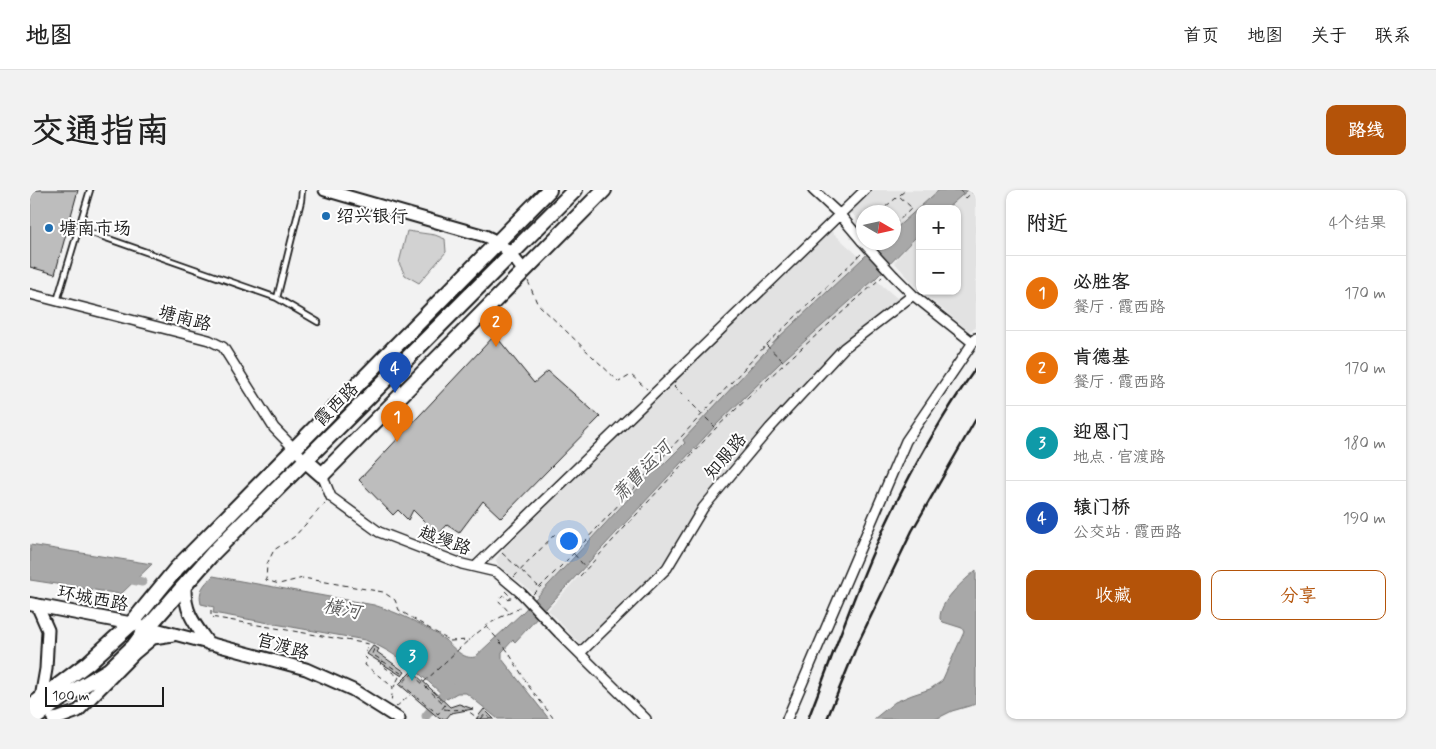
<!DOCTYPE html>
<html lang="zh">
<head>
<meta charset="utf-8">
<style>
	:root { --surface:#fff; --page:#f2f2f2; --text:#222; --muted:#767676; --line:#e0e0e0; --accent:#b45309 }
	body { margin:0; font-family:Mynerve,"LXGW WenKai TC",sans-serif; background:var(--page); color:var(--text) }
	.controls { position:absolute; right:15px; top:15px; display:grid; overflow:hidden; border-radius:10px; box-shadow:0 1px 4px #0004 }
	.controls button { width:45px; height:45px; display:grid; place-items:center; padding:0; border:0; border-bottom:1px solid var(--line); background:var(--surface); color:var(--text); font:25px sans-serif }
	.compass { position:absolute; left:826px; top:15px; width:45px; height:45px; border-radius:50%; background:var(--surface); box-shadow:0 1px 4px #0004; rotate:99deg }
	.scale { position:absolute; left:15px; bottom:12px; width:119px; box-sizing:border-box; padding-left:5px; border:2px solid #1c1c1c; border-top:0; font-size:14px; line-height:18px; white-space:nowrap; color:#1c1c1c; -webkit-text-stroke:4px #fff; paint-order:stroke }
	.you { position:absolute; left:538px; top:350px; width:18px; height:18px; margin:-12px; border:4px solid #fff; border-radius:50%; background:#1a73e8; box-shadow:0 0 0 8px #1a73e833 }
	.badge { display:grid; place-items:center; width:32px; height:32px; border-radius:50%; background:var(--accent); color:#fff; font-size:16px; font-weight:700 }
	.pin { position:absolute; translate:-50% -41px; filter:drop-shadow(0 1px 2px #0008) }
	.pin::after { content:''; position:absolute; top:26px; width:18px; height:15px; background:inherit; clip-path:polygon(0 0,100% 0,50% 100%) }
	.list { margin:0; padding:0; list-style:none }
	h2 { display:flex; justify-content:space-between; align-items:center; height:65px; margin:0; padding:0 20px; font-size:21px }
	h2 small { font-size:16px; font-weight:400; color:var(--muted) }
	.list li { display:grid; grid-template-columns:32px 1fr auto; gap:15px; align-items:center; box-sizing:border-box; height:75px; padding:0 20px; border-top:1px solid var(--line) }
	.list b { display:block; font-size:19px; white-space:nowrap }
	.list p { margin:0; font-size:16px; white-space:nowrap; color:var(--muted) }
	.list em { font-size:16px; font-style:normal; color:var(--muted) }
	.actions { display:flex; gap:10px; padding:15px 20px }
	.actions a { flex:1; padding:11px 0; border:1px solid var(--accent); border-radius:10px; text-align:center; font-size:18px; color:var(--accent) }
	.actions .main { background:var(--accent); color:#fff }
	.map { position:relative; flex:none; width:946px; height:529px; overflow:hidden; border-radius:10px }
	header { display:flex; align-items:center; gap:30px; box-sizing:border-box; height:70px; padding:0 25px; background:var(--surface); border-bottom:1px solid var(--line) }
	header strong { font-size:24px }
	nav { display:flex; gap:28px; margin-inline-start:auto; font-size:18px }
	.intro { display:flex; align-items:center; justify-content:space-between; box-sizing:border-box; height:120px; padding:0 30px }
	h1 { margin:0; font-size:35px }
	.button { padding:12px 22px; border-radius:10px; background:var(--accent); color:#fff; font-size:18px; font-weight:700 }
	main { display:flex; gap:30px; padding:0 30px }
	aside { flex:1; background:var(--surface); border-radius:10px; box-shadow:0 1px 4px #0004 }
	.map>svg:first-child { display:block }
	.built { fill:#e2e2e2 }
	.green { fill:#d2d2d2; stroke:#777 }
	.water { fill:#a8a8a8; stroke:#707070 }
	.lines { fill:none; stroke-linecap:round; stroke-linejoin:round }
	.canal { stroke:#a8a8a8; stroke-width:9 }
	.building { fill:#bdbdbd; stroke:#1c1c1c }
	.service-casing { stroke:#1c1c1c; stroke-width:8 }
	.minor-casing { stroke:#1c1c1c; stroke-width:12 }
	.tertiary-casing { stroke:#1c1c1c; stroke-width:15 }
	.secondary-casing { stroke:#1c1c1c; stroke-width:16 }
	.primary-casing { stroke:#1c1c1c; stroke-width:18 }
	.path { stroke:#1c1c1c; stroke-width:1; stroke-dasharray:5 4; stroke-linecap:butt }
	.service { stroke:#fff; stroke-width:4.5 }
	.minor { stroke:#fff; stroke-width:9 }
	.tertiary { stroke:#fff; stroke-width:11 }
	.secondary { stroke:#fff; stroke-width:12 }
	.primary { stroke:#fff; stroke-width:14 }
	.rail { stroke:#1c1c1c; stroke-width:2.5 }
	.minor-bridge-casing { stroke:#1c1c1c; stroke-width:12; stroke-linecap:butt }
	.minor-bridge { stroke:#fff; stroke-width:9 }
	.poi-dot { fill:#1f6fb2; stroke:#fff; stroke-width:2 }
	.labels { text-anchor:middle; stroke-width:4; stroke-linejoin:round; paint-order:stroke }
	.poi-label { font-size:18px; fill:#1c1c1c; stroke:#fff; text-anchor:start }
	.street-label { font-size:18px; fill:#1c1c1c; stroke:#fff }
	.water-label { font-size:19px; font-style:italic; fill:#5b5b5b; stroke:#fff }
</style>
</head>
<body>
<header>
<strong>地图</strong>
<nav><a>首页</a><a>地图</a><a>关于</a><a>联系</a></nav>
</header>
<div class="intro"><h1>交通指南</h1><a class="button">路线</a></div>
<main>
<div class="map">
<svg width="946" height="529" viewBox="0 0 946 529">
	<rect width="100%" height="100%" fill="#f2f2f2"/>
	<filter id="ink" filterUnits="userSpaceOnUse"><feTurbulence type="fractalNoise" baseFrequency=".02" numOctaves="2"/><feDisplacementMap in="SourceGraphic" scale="10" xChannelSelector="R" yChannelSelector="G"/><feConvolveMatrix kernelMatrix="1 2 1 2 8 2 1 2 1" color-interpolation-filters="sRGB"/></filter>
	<g filter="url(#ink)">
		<path class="built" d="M842,0h67l-45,40v-18h-30l-1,14 -13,-15z
			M938,0h8v138l-7,3 -49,-40h37v-82h-11z
			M801,41l31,28 -84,79 -94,102 1,3 -27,28 -3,-2 -118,127 -39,-31 -2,-5 8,-12z
			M890,44v57l-26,-29z
			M845,89l23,20 -60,50 -130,143 -41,66 -85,88 -34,-36 169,-186 63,-61z"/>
		<path class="green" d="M377,41l28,4 10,4 1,13 -27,31 -14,-8 -6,-12z"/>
		<path class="water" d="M909,0h29l-22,19h-26v24l-45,46 -95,84 -63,61 -202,218 -2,-2 -11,12v7l47,60h-51l-32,-26h-9l-10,6c-24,-23 -50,-47 -82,-59l-152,-27 1,-6 -13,-3c-3,-13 2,-19 12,-28l161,29c25,8 49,19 71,35 8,7 18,20 30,17l47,-44 134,-144 2,1 27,-27 -2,-3 95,-102 101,-95 15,-1v-12z
			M0,355l122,19 -31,30 -91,-14z
			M946,380v134l-24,7 -16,8h-62l21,-17 17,-7 18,-6 12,-8 22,-49 -2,-4 -19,-6 -3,-3c-1,-18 24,-38 36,-49z"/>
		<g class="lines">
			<path class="canal" d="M93,388l19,4
				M396,526l24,-30"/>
		</g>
		<path class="building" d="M0,0h48l-23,84 -25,-7z
			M465,145l39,48 14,-12 52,46 -99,101 -18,-17 -24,32 -12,-8 -9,10 -25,-25 -5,10 -10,-10 -5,5 -34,-35z
			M343,456l6,3 -2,3 28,20 -3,4 -35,-22z
			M382,481l38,36 9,-3 14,5 -22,4 -5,6h-6l-41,-35z
			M454,519l10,10h-18z"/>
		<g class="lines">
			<defs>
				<path id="service" d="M62,43l185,65 41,24
					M247,108l24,-97 1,-11
					M27,111l33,-111"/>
				<path id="minor" d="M783,0l27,25 22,26
					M864,86l19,19 59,47
					M0,104l179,46 14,7 51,81 32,33
					M292,285l9,22 48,35 83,32 34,8 25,21
					M445,377l390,-377
					M529,443l87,86
					M550,463l87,-85 36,-60 67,-80 74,-80 69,-53
					M757,529l119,-278 70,-103"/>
				<path id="tertiary" d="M295,0l160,46c19,8 27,19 39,35
					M155,395c-1,27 9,38 24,59
					M7,415l11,25 -2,39 -5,29
					M118,437l158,42 47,21 46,29
					M23,529l6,-1 19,-7 57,-58 18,-15 20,-3"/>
				<path id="secondary" d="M0,414l109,21"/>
				<path id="primary" d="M276,271l16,14 282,-285
					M0,517l58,-44 43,-39 46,-56 372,-378
					M4,529l25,-19 50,-30 25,-24 14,-19 65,-74 362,-363"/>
			</defs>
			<use href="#service" class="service-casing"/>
			<use href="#minor" class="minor-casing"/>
			<use href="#tertiary" class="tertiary-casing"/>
			<use href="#secondary" class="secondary-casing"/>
			<use href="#primary" class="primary-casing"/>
			<path class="path" d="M930,0l6,8 9,-8
				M849,22l27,-22
				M833,35h1
				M864,35l18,-17 -13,-12
				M498,91l9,22 82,79 12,-7 16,14
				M736,155l18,17
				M644,196l41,41
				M295,313l-31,34 -20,13 -7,14 -1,16 13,4 24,-6 80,14 12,8 4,10 51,31 20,-1
				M472,363l37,34
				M544,364l12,14
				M550,386l136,-148 69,-65 97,-86
				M484,387l41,-43
				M475,401l6,6 -2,3 -6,-5 -5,5 12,13
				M503,404l40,-40 193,-209 95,-91
				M181,420v7l158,27 -5,12 3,3 -2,6 28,22 -2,15
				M457,437l20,23 23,38 24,31
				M344,459l-2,5 35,23
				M353,471l-3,3 19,13 -5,10
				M382,484l33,31 -7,9 -37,-30z
				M394,492c21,-19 47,-47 70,-61 9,-6 19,-8 27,-15
				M366,517l14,-12
				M414,519c17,3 18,-5 34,10
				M451,529l4,-5 6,5"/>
			<use href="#service" class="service"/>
			<use href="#minor" class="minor"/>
			<use href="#tertiary" class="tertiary"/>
			<use href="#secondary" class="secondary"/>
			<use href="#primary" class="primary"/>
			<path class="rail" d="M778,529c22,-56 42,-114 66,-169 28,-63 62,-126 102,-182
				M797,529l31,-76 54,-112 64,-112"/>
			<defs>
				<path id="minor-bridge" d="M832,51l32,35
					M491,403l38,40"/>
			</defs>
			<use href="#minor-bridge" class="minor-bridge-casing"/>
			<use href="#minor-bridge" class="minor-bridge"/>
		</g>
	</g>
	<g class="poi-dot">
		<circle cx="296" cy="26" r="5"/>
		<circle cx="19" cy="38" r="5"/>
	</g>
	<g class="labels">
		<g class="poi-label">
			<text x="306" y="32">绍兴银行</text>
			<text x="29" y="44">塘南市场</text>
		</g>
		<g class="street-label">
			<text transform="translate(155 128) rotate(15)" y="6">塘南路</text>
			<text transform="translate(306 214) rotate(-45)" y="6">霞西路</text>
			<text transform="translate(695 266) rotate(-50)" y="6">知服路</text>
			<text transform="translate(415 350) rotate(20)" y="6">越缦路</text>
			<text transform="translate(63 408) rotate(11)" y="6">环城西路</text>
			<text transform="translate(253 456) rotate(16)" y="6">官渡路</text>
		</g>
		<g class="water-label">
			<text transform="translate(611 281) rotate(-46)" y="7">萧曹运河</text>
			<text transform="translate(312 418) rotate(11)" y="7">横河</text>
		</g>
	</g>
</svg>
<div class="controls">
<button>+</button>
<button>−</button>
</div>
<svg class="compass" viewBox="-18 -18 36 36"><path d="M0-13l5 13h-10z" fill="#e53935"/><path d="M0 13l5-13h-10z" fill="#767676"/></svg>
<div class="scale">100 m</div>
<div class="you"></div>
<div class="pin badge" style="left:367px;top:252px;background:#e8710a">1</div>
<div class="pin badge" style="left:466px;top:157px;background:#e8710a">2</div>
<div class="pin badge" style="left:382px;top:491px;background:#0f9aa8">3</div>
<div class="pin badge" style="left:365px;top:203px;background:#1a4fb4">4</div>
</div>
<aside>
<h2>附近<small>4个结果</small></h2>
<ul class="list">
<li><span class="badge" style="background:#e8710a">1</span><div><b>必胜客</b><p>餐厅 · 霞西路</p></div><em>170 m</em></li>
<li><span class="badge" style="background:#e8710a">2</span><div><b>肯德基</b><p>餐厅 · 霞西路</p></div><em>170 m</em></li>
<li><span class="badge" style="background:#0f9aa8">3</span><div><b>迎恩门</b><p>地点 · 官渡路</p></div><em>180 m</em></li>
<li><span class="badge" style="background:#1a4fb4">4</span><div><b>辕门桥</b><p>公交站 · 霞西路</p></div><em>190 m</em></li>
</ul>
<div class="actions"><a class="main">收藏</a><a>分享</a></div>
</aside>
</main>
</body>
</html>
